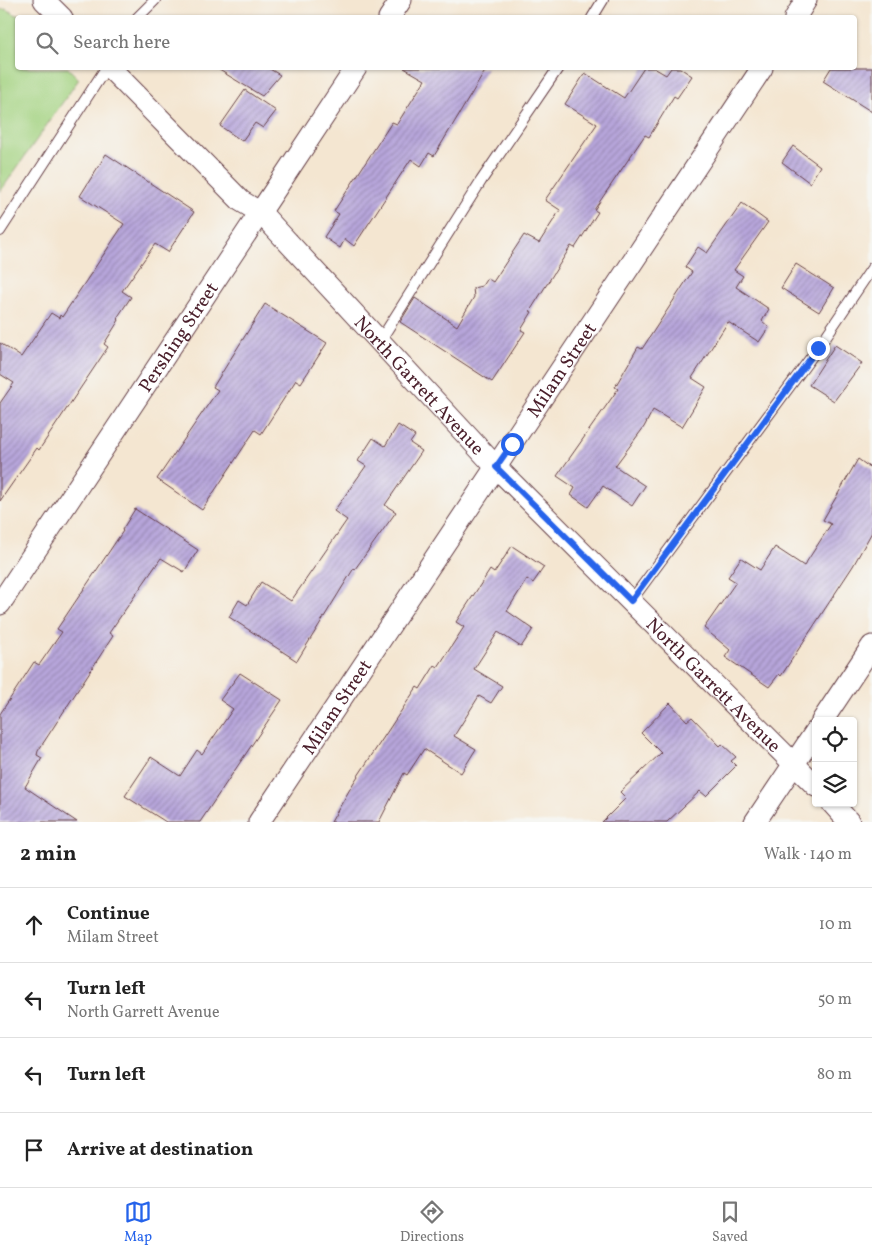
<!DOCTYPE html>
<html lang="en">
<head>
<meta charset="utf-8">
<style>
	:root { --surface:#fff; --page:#f2f2f2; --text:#222; --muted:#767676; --line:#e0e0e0; --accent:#2563eb }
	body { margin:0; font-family:Vollkorn,serif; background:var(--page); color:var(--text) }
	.controls { position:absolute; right:15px; bottom:15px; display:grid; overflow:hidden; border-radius:5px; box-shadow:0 1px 4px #0004 }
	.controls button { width:45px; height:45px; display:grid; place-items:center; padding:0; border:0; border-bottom:1px solid var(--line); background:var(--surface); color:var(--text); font:25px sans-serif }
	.stop { position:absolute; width:15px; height:15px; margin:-11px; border:4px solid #2563eb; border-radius:50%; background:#fff }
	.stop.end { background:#2563eb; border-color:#fff; box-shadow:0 1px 5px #0008 }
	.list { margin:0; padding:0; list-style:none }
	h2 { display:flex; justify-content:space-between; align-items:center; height:65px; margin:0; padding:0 20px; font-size:21px }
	h2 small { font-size:16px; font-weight:400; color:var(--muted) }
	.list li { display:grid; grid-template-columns:32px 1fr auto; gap:15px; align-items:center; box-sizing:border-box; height:75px; padding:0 20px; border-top:1px solid var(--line) }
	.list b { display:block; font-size:19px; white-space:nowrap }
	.list p { margin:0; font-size:16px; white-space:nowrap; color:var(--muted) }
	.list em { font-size:16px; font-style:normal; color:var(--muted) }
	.icon { flex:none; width:28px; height:28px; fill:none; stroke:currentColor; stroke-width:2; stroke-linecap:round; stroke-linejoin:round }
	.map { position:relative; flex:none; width:872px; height:822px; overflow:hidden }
	.search { position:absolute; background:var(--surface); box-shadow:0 1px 4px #0004; left:15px; right:15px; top:15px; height:55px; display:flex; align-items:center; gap:12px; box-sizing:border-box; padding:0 18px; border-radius:5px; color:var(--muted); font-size:19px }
	.sheet { height:365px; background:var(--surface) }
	nav { display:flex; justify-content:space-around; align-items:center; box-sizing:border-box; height:70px; border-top:1px solid var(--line); background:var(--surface); font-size:14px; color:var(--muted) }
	nav a { display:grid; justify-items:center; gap:2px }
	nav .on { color:var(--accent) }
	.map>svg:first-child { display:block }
	.green { fill:#a4d382; stroke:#777956 }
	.building { fill:url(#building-hatch) }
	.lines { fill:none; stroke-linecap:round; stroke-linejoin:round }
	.service-casing { stroke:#643d44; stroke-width:12 }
	.minor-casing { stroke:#643d44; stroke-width:23 }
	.service { stroke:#fff; stroke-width:10 }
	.minor { stroke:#fff; stroke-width:21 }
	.route { stroke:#2563eb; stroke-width:6 }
	.labels { text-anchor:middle; stroke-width:5; stroke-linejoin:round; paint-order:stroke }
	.street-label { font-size:19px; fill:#4a1f2b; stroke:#f6f6f2 }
</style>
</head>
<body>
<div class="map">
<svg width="872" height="822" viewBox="0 0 872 822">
	<defs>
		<pattern id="building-hatch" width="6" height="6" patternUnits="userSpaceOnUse" patternTransform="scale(1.25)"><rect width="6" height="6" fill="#b7a6db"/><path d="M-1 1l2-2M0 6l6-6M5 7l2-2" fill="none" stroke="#9787b2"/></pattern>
	</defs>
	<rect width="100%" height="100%" fill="#f6f6f2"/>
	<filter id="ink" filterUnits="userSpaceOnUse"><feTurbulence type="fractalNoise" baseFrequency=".02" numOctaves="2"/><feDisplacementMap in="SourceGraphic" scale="10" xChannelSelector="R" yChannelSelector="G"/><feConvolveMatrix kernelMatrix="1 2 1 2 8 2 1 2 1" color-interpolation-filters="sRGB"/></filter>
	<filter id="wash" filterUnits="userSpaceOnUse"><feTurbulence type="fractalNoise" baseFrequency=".0096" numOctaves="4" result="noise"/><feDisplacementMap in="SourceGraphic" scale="20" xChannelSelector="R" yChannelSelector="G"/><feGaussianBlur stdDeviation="1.12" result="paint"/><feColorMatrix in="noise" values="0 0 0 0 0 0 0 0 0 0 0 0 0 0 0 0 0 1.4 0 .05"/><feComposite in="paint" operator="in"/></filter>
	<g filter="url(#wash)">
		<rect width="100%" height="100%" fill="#f4e6d1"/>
		<path class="green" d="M5,9l16,8 -3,1v50h50l11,11 -79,113v-182z"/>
		<g id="blocks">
			<path class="building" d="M216,68h52l12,7 -18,21z
				M404,68h83l-53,88 -5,-3 -8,13 -10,-7 -57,87 -9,-7 -5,9 -16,-11 15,-23 -5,-3 58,-89 5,2 28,-44z
				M644,68h10l12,7 5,-7h9l12,8 -15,22 -3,-2 -25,41 -4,-2 -51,75 4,2 -23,36 -4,-2 -41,65 2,1 -11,18 4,2 -33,50 -92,-60 15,-24 42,28 17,-29 -1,-9 9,-2 5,-8 6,4 31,-47 15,8 21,-33 -15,-10 52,-76 -32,-20 20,-31 39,25z
				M831,68h41v44l-49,-31z
				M245,90l31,21 -13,17 -8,-5 -13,18 -22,-15z
				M793,146l27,20 -10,17 -28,-21z
				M106,154l88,58 -26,40 -13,-8 -33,47 9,6 -14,21 2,2 -15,24 4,3 -69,103 -2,-2 -37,53v-98l14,-20 -14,-9v-31l21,14 30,-44 8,5 1,-3 2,2 62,-93 -44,-28z
				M742,203l26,19 -34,48 9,6 -7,11 33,22 -7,12 7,6 -10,15 -31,-20 -36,56 14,9 -24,40 -29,-17 -9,17 -29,39 30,20 -13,20 -29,-20 -15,21 -17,-12 4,-7 -18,-12 61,-87 -3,-2 23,-40 4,2 50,-77 -7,-5 13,-20 9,6z
				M796,264l38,24 -15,24 -38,-24z
				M265,304l62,39 -26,40 -5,-3 -35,54 -6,-4 -53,80 -45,-31 61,-89 -5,-3z
				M835,345l27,18 -28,38 -25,-16z
				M398,425l17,11 -5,7 12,8 -37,54 11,7 -41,57 -1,-1 -57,93 -68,-44 10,-17 8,5 14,-23 30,19 56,-81 -13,-9 32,-45 -8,-5 15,-23 12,8z
				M858,459l14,10v63l-19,34 -72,110 -2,-2 -10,13 -44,-30 5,-7 -26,-22 32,-46 -8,-5 13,-19 19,12 15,-23 29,19 27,-42 -8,-4z
				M135,509l63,41 -14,22 -23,-14 -52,75 4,3 -75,115 -1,4 5,3 -17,29 52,35h-77v-108l34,-52 5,3 23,-33 -5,-3 66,-98 -1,-1z
				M512,546l32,21 -11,16 -6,-4 -20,32 26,18 -12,18 -23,-15 -24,37 28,17 -11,17 -12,-7 -25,40 22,13 -15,24 -37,-24 -17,26 -3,-2 -25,49h-48l23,-40 63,-95 3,2 15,-24 3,2 26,-40 -8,-5 34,-52 4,3z
				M240,673l42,27 -82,122h-34l-41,-26 26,-39 29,19 17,-26 5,4 31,-45 -13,-9z
				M670,703l17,18 5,-4 28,29 2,-2 14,13 -5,4 5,5 -30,30 -6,-5 -33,31h-65l24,-24 -6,-6 41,-39 -20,-20z"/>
		</g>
	</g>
	<g filter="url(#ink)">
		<use href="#blocks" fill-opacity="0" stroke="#643d44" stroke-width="1"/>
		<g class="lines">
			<defs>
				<path id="service" d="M137,18l18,-18
					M592,18l11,-18
					M0,231l106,-163
					M380,341l101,-160 77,-113
					M631,601l187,-253 54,-80"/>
				<g id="minor">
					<path d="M44,0l18,18"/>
					<path d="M389,18l12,-18"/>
					<path d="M795,18l11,-18"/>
					<path id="s1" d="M110,68l131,133 20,12 235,254 320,319"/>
					<path id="s2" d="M0,604l356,-536"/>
					<path d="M822,721l50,-75"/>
					<path d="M832,803l17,19"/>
					<path id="s3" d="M259,822l503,-754"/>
					<path d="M755,822l61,-91"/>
				</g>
			</defs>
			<use href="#service" class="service-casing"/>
			<use href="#minor" class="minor-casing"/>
			<use href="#service" class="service"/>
			<use href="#minor" class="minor"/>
		</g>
	</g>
	<g class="lines" filter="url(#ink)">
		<path class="route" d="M512,444l-16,23 135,134 187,-253"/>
	</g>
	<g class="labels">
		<g class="street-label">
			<text dy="7" stroke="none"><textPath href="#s2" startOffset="321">Pershing Street</textPath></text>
			<text dy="7" stroke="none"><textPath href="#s3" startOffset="544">Milam Street</textPath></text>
			<text dy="7" stroke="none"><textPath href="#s1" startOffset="444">North Garrett Avenue</textPath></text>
			<text dy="7" stroke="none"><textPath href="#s1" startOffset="864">North Garrett Avenue</textPath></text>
			<text dy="7" stroke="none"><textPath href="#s3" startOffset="139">Milam Street</textPath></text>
		</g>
	</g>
</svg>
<div class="controls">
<button><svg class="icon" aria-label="locate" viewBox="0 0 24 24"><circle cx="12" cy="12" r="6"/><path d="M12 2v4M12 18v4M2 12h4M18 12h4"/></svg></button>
<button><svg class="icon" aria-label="layers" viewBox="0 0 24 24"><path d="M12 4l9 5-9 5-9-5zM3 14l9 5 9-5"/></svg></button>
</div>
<div class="stop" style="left:512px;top:444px"></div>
<div class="stop end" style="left:818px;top:348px"></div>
<div class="search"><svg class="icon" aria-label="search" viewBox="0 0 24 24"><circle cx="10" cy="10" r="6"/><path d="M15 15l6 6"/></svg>Search here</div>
</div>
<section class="sheet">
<h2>2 min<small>Walk · 140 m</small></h2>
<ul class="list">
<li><svg class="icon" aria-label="ahead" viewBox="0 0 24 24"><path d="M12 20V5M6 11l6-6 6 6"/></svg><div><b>Continue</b><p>Milam Street</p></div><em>10 m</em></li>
<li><svg class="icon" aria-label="left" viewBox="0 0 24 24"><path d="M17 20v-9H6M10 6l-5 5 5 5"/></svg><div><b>Turn left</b><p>North Garrett Avenue</p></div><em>50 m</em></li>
<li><svg class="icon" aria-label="left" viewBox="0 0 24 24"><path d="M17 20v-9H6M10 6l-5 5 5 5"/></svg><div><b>Turn left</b></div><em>80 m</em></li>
<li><svg class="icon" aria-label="arrive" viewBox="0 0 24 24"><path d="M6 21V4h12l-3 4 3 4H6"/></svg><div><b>Arrive at destination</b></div></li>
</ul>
</section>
<nav>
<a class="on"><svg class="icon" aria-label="map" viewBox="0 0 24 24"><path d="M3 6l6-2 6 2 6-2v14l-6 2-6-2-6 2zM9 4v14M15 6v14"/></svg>Map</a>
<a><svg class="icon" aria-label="directions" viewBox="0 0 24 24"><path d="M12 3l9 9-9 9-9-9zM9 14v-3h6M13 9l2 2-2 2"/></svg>Directions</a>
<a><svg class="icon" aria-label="saved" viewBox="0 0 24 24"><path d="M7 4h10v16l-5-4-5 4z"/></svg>Saved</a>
</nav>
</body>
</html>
